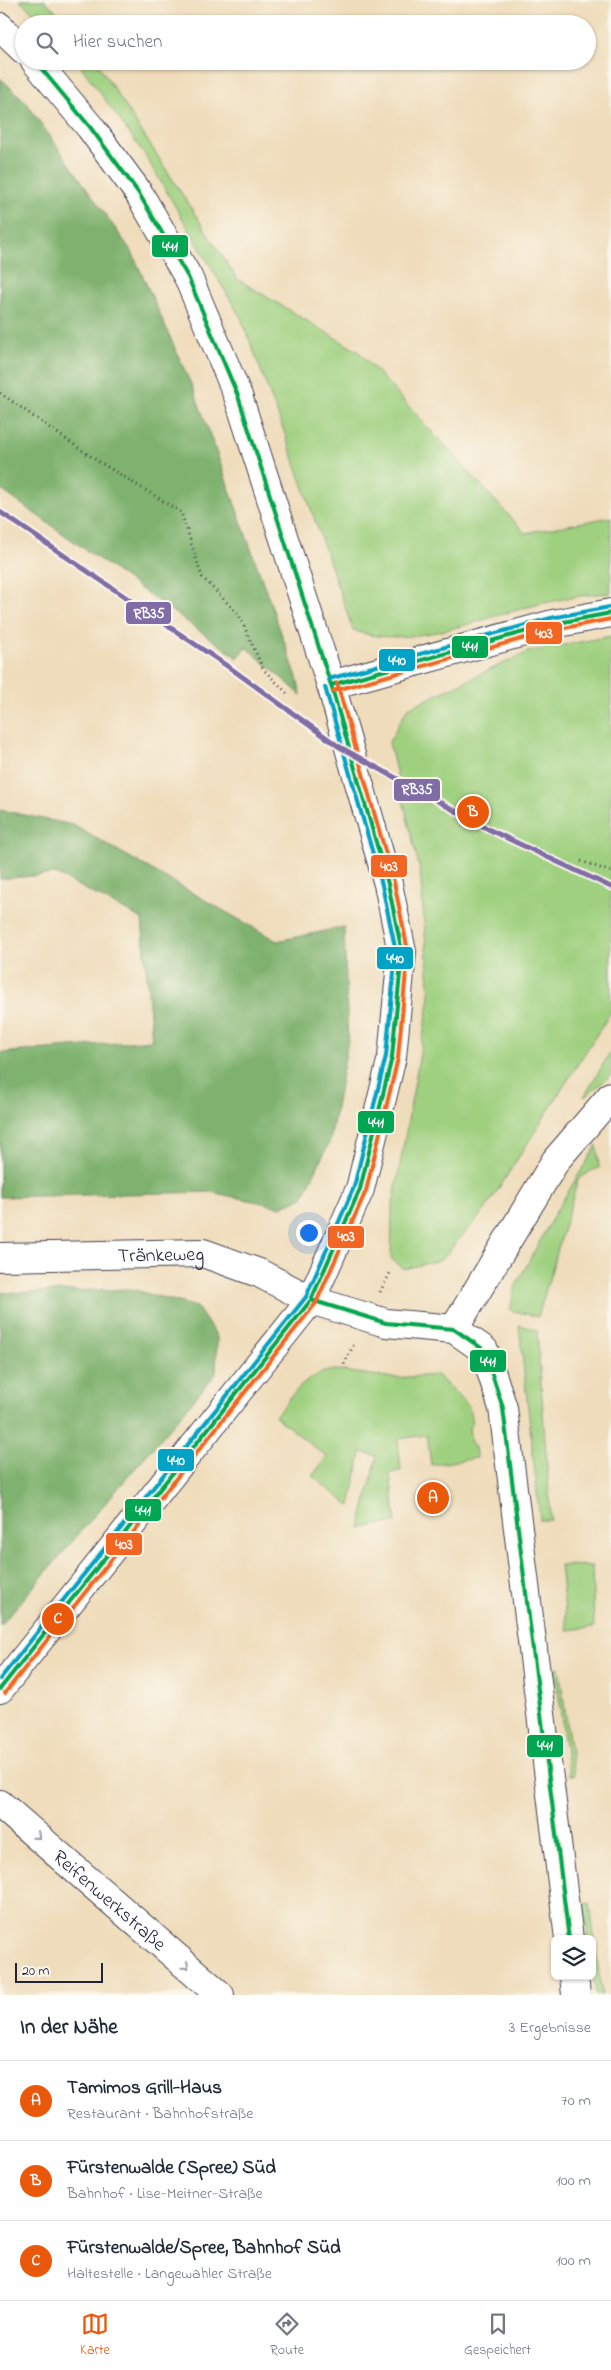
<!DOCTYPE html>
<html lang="de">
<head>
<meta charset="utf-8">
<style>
	:root { --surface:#fff; --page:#f6f6f7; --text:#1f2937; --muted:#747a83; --line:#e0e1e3; --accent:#ea580c }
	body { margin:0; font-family:"Indie Flower",sans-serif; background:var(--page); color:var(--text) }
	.controls { position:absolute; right:15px; bottom:15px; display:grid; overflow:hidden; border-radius:8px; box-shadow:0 1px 4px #0004 }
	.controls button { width:45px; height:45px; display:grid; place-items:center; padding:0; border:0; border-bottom:1px solid var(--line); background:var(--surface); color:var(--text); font:25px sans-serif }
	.scale { position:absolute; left:15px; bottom:12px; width:88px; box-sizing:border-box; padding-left:5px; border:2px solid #22223b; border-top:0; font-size:14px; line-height:18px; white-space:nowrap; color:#22223b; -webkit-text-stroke:4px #fbf7ec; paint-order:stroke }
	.you { position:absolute; left:308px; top:1232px; width:18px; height:18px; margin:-12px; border:4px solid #fff; border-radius:50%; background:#1a73e8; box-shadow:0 0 0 8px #1a73e833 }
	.badge { display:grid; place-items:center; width:32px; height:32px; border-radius:50%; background:var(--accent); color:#fff; font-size:16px; font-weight:700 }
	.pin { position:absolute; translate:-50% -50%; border:2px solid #fff; box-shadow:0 1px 5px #0006 }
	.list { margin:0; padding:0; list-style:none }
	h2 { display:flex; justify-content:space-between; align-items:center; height:65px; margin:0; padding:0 20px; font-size:21px }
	h2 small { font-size:16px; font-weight:400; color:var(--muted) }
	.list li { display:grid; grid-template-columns:32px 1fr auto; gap:15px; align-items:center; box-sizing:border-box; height:80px; padding:0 20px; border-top:1px solid var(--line) }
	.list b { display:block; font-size:19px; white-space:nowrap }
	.list p { margin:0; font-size:16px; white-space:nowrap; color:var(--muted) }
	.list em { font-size:16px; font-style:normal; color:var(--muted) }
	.icon { flex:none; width:28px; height:28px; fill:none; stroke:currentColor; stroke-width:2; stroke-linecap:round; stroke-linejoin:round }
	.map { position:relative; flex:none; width:611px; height:1995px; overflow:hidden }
	.search { position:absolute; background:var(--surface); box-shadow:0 1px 4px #0004; left:15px; right:15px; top:15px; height:55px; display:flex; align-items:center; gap:12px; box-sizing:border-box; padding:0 18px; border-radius:28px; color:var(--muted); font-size:19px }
	.sheet { height:305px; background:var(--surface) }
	nav { display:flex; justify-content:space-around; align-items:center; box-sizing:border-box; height:70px; border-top:1px solid var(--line); background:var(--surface); font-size:14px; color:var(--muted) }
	nav a { display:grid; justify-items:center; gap:2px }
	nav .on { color:var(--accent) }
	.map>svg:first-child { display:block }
	.green { fill:#9fd07f; stroke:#60795d }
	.forest { fill:#7fb26e; stroke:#506a54 }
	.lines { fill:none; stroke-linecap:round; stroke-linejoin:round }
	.street-casing { stroke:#413e4e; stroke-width:30 }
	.secondary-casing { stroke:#413e4e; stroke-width:30 }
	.path { stroke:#413e4e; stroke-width:3; stroke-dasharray:1 4; stroke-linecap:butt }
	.street { stroke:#fff; stroke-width:28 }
	.secondary { stroke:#fff; stroke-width:28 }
	.bus-1-casing { stroke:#fbf7ec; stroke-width:8 }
	.bus-2-casing { stroke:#fbf7ec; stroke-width:8 }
	.bus-3-casing { stroke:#fbf7ec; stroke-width:8 }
	.bus-1 { stroke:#00a651; stroke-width:4 }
	.bus-2 { stroke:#f26522; stroke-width:4 }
	.bus-3 { stroke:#02a2c7; stroke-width:4 }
	.rail-1-casing { stroke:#fbf7ec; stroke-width:9 }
	.rail-1 { stroke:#816da6; stroke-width:5 }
	.oneway { stroke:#9c9ca7 }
	.labels { text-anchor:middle; stroke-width:4.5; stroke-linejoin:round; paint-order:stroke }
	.street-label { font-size:20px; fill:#22223b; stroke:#fbf7ec }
	.line-badge { stroke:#fbf7ec; stroke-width:2 }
	.badge-label { font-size:14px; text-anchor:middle; font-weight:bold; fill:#fff }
</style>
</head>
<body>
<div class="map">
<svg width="611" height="1995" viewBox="0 0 611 1995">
	<rect width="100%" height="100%" fill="#fbf7ec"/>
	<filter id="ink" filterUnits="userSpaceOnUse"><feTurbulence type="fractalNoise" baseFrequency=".02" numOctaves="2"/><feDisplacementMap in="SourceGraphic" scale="10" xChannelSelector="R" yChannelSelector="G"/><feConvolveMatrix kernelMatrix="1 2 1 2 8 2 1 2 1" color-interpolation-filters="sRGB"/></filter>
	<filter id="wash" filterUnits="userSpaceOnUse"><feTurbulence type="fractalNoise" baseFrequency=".0096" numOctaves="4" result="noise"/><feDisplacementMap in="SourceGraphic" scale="20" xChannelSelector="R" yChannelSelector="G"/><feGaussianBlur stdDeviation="1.12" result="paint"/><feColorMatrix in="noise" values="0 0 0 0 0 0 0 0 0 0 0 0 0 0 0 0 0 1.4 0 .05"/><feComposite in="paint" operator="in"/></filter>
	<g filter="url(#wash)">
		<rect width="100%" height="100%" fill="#efdcba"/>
		<path class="green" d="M19,0h25l26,24h-23z
			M77,61h19l141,218 122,73 166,181 86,-16v76c-26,1 -54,7 -79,13 -53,13 -126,45 -179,24l-68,-196 -44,-116 -96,-163z
			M611,636v376l-126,198 -44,50 -37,9 -13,-10 1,-49 38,-213 -10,-126 -31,-129 19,-34 120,-56z
			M611,1051v25l-27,21z
			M597,1145l2,23 -9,3 -12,9 -40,137 -28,-7 6,-25 39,-72z
			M519,1325l18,5 14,190h-11z
			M336,1370l58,8 43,-3 32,31 3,19 -3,2 2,17 3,1 3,13 -46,7 -4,-30 -29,4 3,32 -11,2 6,49 -36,6 17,-72 -16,-4 -11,54 -38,-30 15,-19 -52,-41c17,-20 32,-44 61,-46z
			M560,1565l32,1 2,61 -27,3z
			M559,1667l15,108h-5l-14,-107z
			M590,1903l1,9 11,83h-6l-4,-26v-30h-4l-4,-35z"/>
		<path class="forest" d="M0,78l25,23 107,151 63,141 102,284 4,18 -55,-48 -8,11 -238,-169z
			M0,810l73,15 204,116 67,-14 4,114 -18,100 -27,56 -22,10 -70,-15 -211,5v-144l152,-13 -10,-121 -86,-45 -56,5z
			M131,1289l66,18 20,30 -1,37 -216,252v-333z"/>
	</g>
	<g filter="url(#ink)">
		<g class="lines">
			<defs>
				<g id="street">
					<path d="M331,685l222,-61 58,-11"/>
					<path id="s1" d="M0,1257l203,-4 56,20 52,27"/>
					<path d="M454,1329l102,-169 55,-64"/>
					<path id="s2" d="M0,1804l220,191"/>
				</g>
				<path id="secondary" d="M0,27l24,23
					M311,1300l75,23 68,6 30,21 19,58 66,531
					M0,1689l311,-389 49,-111 32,-132 10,-105 -14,-68 -57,-199 -93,-289 -50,-119 -50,-85 -48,-65 -55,-66
					M574,1976l2,19"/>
			</defs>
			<use href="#street" class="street-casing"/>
			<use href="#secondary" class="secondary-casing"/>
			<path class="path" d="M0,393l93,65 88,54 21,65 37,38 24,54 25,25
				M581,861l30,11
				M380,1292l10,-19
				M344,1364l11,-22"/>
			<use href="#street" class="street"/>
			<use href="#secondary" class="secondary"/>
			<defs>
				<path id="bus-1" d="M331,685l222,-61 58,-11
					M311,1300l75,23 68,6 30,21 19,58 66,531
					M0,1689l311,-389 49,-111 32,-132 10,-105 -14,-68 -57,-199 -93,-289 -50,-119 -50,-85 -48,-65 -55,-66"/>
				<path id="bus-2" d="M333,691l221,-61 57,-11
					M5,1693l311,-390 50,-112 32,-133 10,-107 -14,-69 -57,-199"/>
				<path id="bus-3" d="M329,679l222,-61 59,-11
					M0,1679l306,-382 48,-110 32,-131 10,-104 -14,-67 -57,-198"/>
			</defs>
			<use href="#bus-1" class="bus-1-casing"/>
			<use href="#bus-2" class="bus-2-casing"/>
			<use href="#bus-3" class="bus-3-casing"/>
			<use href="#bus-1" class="bus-1"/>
			<use href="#bus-2" class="bus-2"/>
			<use href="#bus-3" class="bus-3"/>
			<defs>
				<path id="rail-1" d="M0,512l233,158 105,76 152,84 121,57"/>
			</defs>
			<use href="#rail-1" class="rail-1-casing"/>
			<use href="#rail-1" class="rail-1"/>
		</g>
		<defs><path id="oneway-chevron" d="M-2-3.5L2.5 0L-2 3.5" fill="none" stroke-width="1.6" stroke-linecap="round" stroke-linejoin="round" transform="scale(1.25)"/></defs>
		<g class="oneway">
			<use href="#oneway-chevron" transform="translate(37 1836) rotate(41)"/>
			<use href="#oneway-chevron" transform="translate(186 1966) rotate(41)"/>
		</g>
	</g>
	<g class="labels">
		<g class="street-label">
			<text dy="7" stroke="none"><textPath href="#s1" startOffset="161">Tränkeweg</textPath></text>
			<text dy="7" stroke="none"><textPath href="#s2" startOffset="146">Reifenwerkstraße</textPath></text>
		</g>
	</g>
	<g class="line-badge">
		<rect x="151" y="234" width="38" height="24" rx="5" fill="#00a651"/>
		<rect x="125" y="601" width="47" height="24" rx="5" fill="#816da6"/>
		<rect x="525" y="621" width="38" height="24" rx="5" fill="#f26522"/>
		<rect x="451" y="635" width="38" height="24" rx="5" fill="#00a651"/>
		<rect x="378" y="648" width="38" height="24" rx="5" fill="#02a2c7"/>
		<rect x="393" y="778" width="48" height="24" rx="5" fill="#816da6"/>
		<rect x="370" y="854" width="38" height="24" rx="5" fill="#f26522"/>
		<rect x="376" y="946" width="38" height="24" rx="5" fill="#02a2c7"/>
		<rect x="357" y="1110" width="38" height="24" rx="5" fill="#00a651"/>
		<rect x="327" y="1225" width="38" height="24" rx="5" fill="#f26522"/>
		<rect x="469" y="1349" width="38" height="24" rx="5" fill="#00a651"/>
		<rect x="157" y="1448" width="38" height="24" rx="5" fill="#02a2c7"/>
		<rect x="124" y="1498" width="38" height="24" rx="5" fill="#00a651"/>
		<rect x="105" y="1532" width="38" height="24" rx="5" fill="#f26522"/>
		<rect x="526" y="1734" width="38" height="24" rx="5" fill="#00a651"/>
	</g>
	<g class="badge-label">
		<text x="170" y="251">441</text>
		<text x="149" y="618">RB35</text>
		<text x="544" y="638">403</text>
		<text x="470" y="651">441</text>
		<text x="397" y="665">440</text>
		<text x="417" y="794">RB35</text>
		<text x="389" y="871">403</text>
		<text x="395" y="963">440</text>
		<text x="376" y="1127">441</text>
		<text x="346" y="1241">403</text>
		<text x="488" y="1366">441</text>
		<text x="176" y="1465">440</text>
		<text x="143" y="1515">441</text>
		<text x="124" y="1549">403</text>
		<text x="545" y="1750">441</text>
	</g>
</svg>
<div class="controls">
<button><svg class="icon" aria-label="layers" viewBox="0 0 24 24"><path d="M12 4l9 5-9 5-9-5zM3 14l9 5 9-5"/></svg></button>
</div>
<div class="scale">20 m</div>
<div class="you"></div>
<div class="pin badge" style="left:433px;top:1498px">A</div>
<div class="pin badge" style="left:473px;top:812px">B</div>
<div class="pin badge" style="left:58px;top:1619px">C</div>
<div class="search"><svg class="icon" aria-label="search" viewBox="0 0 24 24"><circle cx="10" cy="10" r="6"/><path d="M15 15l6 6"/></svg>Hier suchen</div>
</div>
<section class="sheet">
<h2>In der Nähe<small>3 Ergebnisse</small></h2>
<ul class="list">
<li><span class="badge">A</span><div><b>Tamimos Grill-Haus</b><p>Restaurant · Bahnhofstraße</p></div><em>70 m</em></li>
<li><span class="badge">B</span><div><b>Fürstenwalde (Spree) Süd</b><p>Bahnhof · Lise-Meitner-Straße</p></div><em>100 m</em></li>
<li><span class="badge">C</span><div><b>Fürstenwalde/Spree, Bahnhof Süd</b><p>Haltestelle · Langewahler Straße</p></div><em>100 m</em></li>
</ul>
</section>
<nav>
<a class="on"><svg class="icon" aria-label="map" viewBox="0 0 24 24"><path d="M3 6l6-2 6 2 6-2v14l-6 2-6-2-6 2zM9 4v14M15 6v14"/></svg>Karte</a>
<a><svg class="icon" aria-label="directions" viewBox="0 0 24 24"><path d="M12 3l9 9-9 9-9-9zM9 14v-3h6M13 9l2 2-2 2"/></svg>Route</a>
<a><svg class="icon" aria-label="saved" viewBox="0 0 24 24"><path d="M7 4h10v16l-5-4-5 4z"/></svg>Gespeichert</a>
</nav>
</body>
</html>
